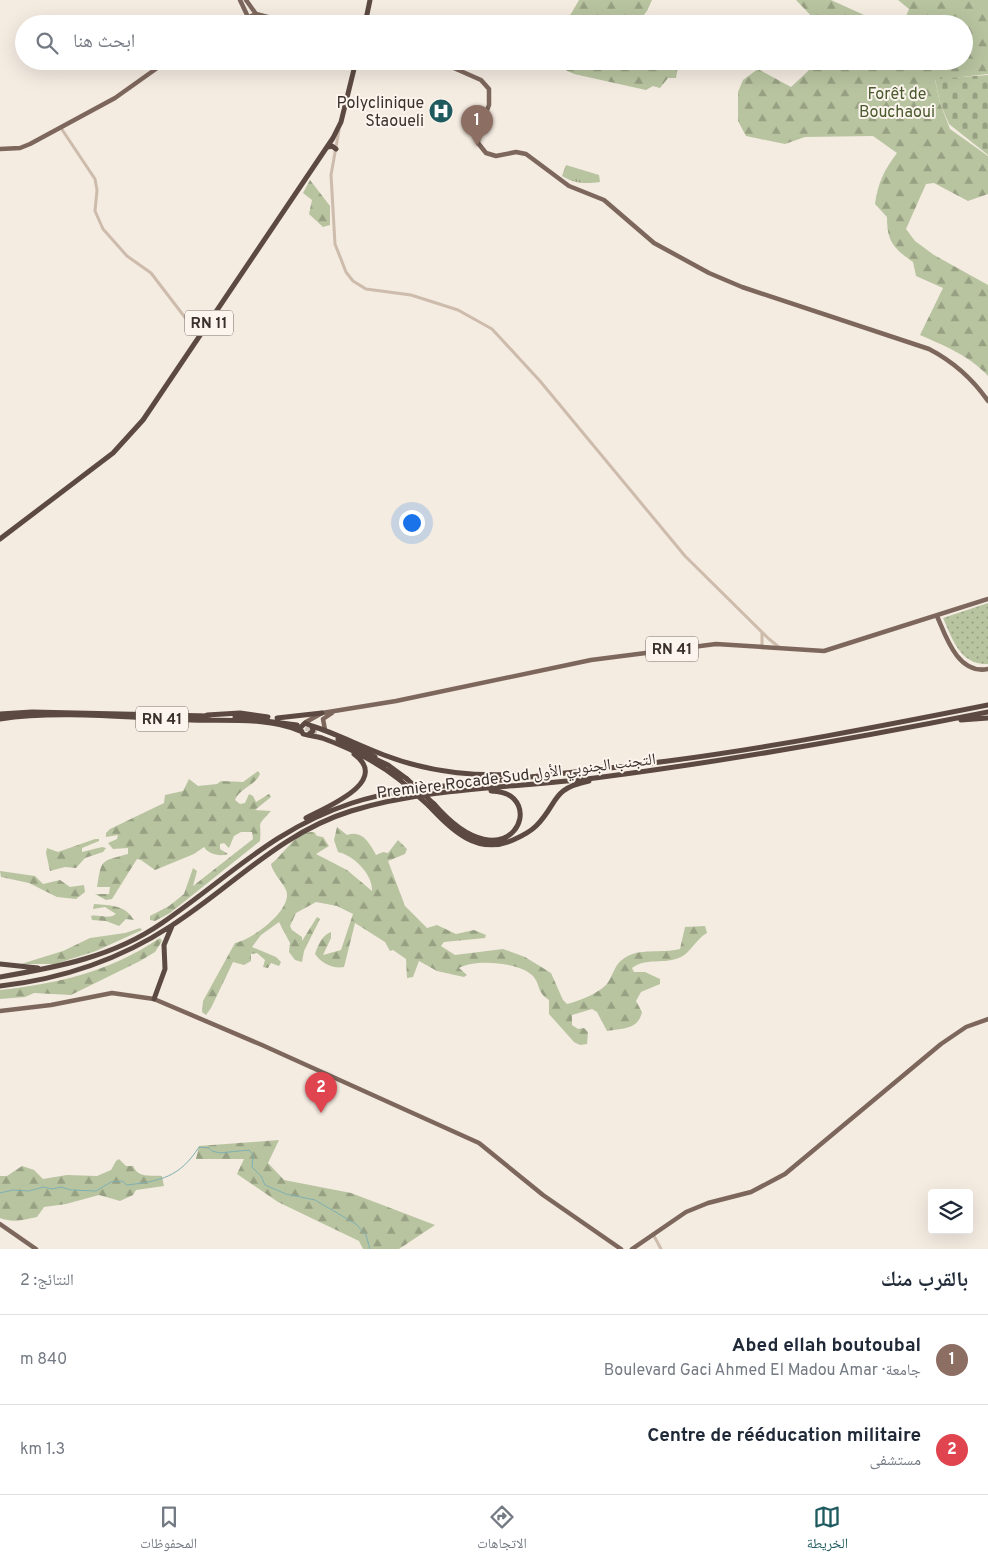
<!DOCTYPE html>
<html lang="ar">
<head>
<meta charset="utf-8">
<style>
	:root { --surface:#fff; --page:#f2f2f3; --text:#1f2937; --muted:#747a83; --line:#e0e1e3; --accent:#1f5a5e }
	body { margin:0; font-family:Overpass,"Noto Naskh Arabic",sans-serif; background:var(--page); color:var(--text); direction:rtl }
	.controls { position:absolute; right:15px; bottom:15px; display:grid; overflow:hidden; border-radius:5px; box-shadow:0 5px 20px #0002 }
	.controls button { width:45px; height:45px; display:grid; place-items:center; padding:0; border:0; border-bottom:1px solid var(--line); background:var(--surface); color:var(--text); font:25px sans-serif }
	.you { position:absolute; left:411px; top:522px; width:18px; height:18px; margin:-12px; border:4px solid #fff; border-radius:50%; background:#1a73e8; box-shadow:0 0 0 8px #1a73e833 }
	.badge { display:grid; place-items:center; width:32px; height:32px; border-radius:50%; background:var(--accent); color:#fff; font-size:16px; font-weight:700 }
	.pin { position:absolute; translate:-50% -41px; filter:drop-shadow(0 1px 2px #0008) }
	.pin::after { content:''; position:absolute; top:26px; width:18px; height:15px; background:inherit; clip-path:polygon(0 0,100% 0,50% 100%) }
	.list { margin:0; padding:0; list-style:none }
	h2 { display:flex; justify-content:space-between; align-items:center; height:65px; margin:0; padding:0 20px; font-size:21px }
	h2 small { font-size:16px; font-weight:400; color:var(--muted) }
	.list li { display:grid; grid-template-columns:32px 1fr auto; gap:15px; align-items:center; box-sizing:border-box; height:90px; padding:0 20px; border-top:1px solid var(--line) }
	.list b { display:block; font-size:19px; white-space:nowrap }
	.list p { margin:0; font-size:16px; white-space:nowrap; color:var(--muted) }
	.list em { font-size:16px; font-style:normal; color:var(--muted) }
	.icon { flex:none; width:28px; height:28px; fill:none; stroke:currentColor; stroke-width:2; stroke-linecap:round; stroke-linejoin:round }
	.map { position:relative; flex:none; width:988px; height:1249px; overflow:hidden; direction:ltr }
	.search { position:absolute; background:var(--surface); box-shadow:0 5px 20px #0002; left:15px; right:15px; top:15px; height:55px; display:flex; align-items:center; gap:12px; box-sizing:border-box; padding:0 18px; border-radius:28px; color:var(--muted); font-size:19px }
	.sheet { height:245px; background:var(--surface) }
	nav { display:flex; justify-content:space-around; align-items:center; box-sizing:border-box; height:70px; border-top:1px solid var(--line); background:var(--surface); font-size:14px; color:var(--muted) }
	nav a { display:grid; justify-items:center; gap:2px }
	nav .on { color:var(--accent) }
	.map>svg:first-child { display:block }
	.grass { fill:url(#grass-dots) }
	.forest { fill:url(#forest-firs) }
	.cemetery { fill:url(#cemetery-stones) }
	.park { fill:url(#park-tufts) }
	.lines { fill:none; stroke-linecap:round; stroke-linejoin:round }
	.stream { stroke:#7fb0b2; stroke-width:1 }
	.highway-tunnel { stroke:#cfc6bd; stroke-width:5; stroke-dasharray:5 2.5; stroke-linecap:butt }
	.minor { stroke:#cdbbac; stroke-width:3 }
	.major { stroke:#7d675c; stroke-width:4.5 }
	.highway { stroke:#5c4a42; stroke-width:5 }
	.highway-bridge { stroke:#5c4a42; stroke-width:5 }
	.labels { text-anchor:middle; stroke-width:4; stroke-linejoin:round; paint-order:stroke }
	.shield { fill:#fbf5ee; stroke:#756b66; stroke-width:1 }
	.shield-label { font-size:15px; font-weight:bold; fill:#3b302b }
	.park-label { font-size:16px; fill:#4a5a2e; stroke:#fbf5ee }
	.poi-label { font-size:16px; fill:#3b302b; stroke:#fbf5ee; text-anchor:end }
	.street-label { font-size:16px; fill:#3b302b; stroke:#fbf5ee }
</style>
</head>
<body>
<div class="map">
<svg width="988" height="1249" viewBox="0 0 988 1249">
	<defs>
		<pattern id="grass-dots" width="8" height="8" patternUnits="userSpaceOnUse" patternTransform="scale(1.25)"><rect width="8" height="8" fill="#b8c4a0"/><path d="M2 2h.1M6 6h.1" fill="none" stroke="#97a083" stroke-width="1.8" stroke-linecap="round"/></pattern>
		<pattern id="forest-firs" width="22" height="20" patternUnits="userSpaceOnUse" patternTransform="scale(1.25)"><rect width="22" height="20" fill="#b8c4a0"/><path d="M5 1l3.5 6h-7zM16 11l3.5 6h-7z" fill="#97a083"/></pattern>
		<pattern id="cemetery-stones" width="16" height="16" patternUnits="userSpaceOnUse" patternTransform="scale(1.25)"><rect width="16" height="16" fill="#b8c4a0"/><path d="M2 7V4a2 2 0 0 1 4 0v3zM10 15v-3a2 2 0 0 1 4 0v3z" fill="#97a083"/></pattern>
		<pattern id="park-tufts" width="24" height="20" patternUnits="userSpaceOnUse" patternTransform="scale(1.25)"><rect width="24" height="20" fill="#b8c4a0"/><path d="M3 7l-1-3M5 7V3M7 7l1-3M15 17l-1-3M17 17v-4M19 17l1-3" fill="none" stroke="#97a083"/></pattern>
	</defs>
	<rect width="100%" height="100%" fill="#f4ebe1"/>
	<path class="grass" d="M988,603v61c-28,1 -35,-24 -45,-46z"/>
	<path class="forest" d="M579,0h73l-5,11 -10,13h-72z
		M796,0h35l53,24h-65z
		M898,0h90v74l-53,6 5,23 10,26 38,27v38l-20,7 -34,-18 -8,1 -20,45 9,12 19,14 54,30v91c-18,-20 -43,-30 -68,-41l23,-47 -27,-12 -3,-14c-20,-14 -26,-21 -26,-45l-12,-13c3,-21 9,-34 22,-51l-24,-17 -68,1 -20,7 -39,-8 -8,-15v-29l5,-12 15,-11 33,18 17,-16 5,-10h151v-37h-61l6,-15z
		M546,61h133l-3,17h-8l-8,10 -7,-2 -7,4 -72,-16z
		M310,180l20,26v19l-7,2 -14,-13 3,-14 -9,-7z
		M258,771l2,3c-5,12 -20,14 -25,26l5,4 5,-1 4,-9 4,2 3,6 13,-8 2,3 -16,13 16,1c-16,17 -9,9 -11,30l-90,72 -15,8 -5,-1v-4l19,-10 15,-12 9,-26 4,3 -4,15 60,-47 -1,-7h-11l-7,4 -5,12 -5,-5 -4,1v5l8,5c-8,3 -20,0 -24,-7l-10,7 -39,16 -14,-10 -4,-1 -25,40 -6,1 -11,-6h14l1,-7h-13c5,-29 3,-25 31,-33v-6l-15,1 -5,-6 9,-4 1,-4 -12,2v-4l4,-4 54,-26 1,-8 18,-4 6,-12 9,7 19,-2 4,-3 22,1z
		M337,827l10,8c15,-5 22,7 29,20l7,-3 5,1 10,-13 9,9 -2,5 -17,7 17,45 22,22 10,-3 19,9 18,-4 12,5 -1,3 -41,4 -3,4 14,9 48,-6 22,8 26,16 12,27 4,4c12,-3 30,-10 39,-19 7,-8 8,-20 17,-26 16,-12 38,-5 57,-10l5,-22 20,-1 2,7c-11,6 -17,20 -26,24 -16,8 -35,0 -49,11l2,4h11l15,7v5l-19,8 -5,9 6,11c-4,18 -19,16 -35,19l-10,-19 -5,-3 -20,6v10l6,4 6,-1 4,4 -1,12 -7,1 -6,-3 -25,-28v-14c-13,-8 -8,-16 -17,-25 -14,-13 -57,-16 -73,-7l8,7 -3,2 -27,-6 -18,-10 -6,16 -6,1 -1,-19 -13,-9 -3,1 -5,-9 -30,-19 -11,44c-11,2 -23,-4 -29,-13 3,-9 7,-19 16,-22v6l-8,17 18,-5 12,-36 -16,-8 -21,-4 -20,11 -6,13 2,4 10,7v4l15,-24 3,2 -16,32 -2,11 -7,-2 -6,-8 1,-9 -11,-21 -18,13 -9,12 24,10 5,5 -2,4 -8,-3 -3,5 -5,-1 2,-7 -8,-7 -6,1v7l-7,4 -11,-3 -22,46 -5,7 -4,-3 1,-11 32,-58c16,-3 52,-29 52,-48 1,-8 -14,-20 -16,-31 12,-9 26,-34 43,-32l3,4 6,1 6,9 -13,8 31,16 25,21c1,-17 -19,-36 -34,-39l-4,-12z
		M95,839h4v2l-17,7v4l20,-5 4,1 -3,4 -18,6 -9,10 -11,-1 -15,4 -4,-18 1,-5 11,4z
		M0,871l35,5 8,8 17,-4 10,7 14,-2 1,7 -9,7 -19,-2 -28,-14 -28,-6z
		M94,904c17,2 30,0 40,16l-8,-1 -7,7 -13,-5 -14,-1 -1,-4c8,-2 17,4 25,-2l-11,-7 -12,2z
		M140,928l2,2 -46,21 -41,13h-34l42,-13 27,-13 35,-5z
		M160,938l2,3 -7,11 -15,9 -69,34 -37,-2 -9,4 -25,2v-9c60,-7 109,-18 160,-52z
		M279,1140l-11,23 16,17 67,13 84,32 -36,24h-36l-4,-8 -81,-39 -41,-28 7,-15h-48l3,-13z
		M119,1159l7,7h7c5,12 17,9 29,10l2,10 -28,4 -3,5 -13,6 -21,-6 -33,9 -22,3 -7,10c-14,3 -24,6 -37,1v-42h7l15,-10 12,4 9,9 24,-4 30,1 14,-6 5,-9z"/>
	<path class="cemetery" d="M988,75v80l-39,-31 -9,-21 -5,-24z"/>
	<path class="park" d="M566,165l33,10 1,7c-15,2 -25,2 -38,-6z"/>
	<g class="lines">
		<path class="stream" d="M0,1193l13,-3 16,1 14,-4 9,2 9,-2 10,3 25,1 15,-9 11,-1 5,4c34,-4 53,-8 72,-38l10,1 3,3 8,2 29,-3 4,5 -1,12 9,9 4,9 21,9 29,6 41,24 10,11 4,14"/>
		<path class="highway-tunnel" d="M298,726l21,6"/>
		<path class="minor" d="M61,128l34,51 2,11 -2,21 8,18 24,27 24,17 39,51 12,9
			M339,130l-8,45 4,69 11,28 7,9 13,8 45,6 47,15 34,19 48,52 145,175 84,83 11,9
			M762,633v15
			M653,1234l8,15"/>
		<path class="major" d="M240,0l8,17
			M246,0l10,14
			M256,14l39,10
			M232,24l24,-10
			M438,61l43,19 8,9v16l-11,28v10l8,10 10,3 20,-4 10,2 43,32 35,14 50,43 55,30 33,14 187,62c25,13 43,29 59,52
			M0,149l20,-1 10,-4 85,-46 52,-37
			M937,616c9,21 21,59 51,53
			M306,722l16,-9 74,-12 195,-41 125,-16 108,7 164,-52
			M325,730l-2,-11 9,-6
			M0,1011l51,-6 61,-12 42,6 108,46 217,98 64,52 78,54
			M0,1224l36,25
			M632,1249l54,-37 22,-9 43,-11 34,-18 156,-130 25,-17 22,-8"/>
		<path class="highway" d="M365,24l5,-24
			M328,147l4,-1 4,3
			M0,539l113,-86 30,-33 190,-282 8,-16 15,-61
			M0,714l32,-2 177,4
			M207,715l33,-2 28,4
			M235,717l62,8
			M277,718l45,-5
			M0,719c59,-9 130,-1 191,1 33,1 79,-3 109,11
			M961,720l27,-2
			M312,726c25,8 48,20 72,29 44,17 90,22 137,19
			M308,735l5,-4 -1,-5 -7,-3 -5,5 3,6c6,2 12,2 19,4 28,10 55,24 78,42
			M338,739l37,18
			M371,757l17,8 19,14
			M434,804c76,88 118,-12 57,-13
			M429,806c23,24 48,50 84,34 9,-4 17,-8 23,-14 23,-23 14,-37 53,-45
			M306,818c18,-10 86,-36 48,-64
			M0,964l38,4
			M0,977c58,-10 113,-20 162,-54 66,-45 111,-94 190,-120 40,-13 81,-16 123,-20 65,-7 129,-14 193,-22 107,-14 214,-35 320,-56
			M0,986c62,-7 119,-26 171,-60 61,-39 109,-93 180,-115 79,-24 163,-23 244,-33 132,-17 263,-40 393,-66
			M154,999l11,-30 -1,-24 8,-19"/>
		<path class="highway-bridge" d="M407,779l27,25
			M400,780l29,26"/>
	</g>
	<defs>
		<symbol id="hospital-disc" viewBox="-11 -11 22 22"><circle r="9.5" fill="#1f5a5e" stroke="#fbf5ee"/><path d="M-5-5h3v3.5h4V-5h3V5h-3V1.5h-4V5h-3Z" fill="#fff"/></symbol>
	</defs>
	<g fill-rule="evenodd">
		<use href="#hospital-disc" x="427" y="97" width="28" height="28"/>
	</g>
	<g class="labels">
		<g class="shield">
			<rect x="185" y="310.5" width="48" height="25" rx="4"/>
			<rect x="646" y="636.5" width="52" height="25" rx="4"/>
			<rect x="136" y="706.5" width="52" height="25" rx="4"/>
		</g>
		<g class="shield-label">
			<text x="209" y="328">RN 11</text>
			<text x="672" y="654">RN 41</text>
			<text x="162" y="724">RN 41</text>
		</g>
		<g class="park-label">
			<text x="897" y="99">Forêt de<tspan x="897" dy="18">Bouchaoui</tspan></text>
		</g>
		<g class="poi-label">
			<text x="424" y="108">Polyclinique<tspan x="424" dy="18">Staoueli</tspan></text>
		</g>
		<g class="street-label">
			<text transform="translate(516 775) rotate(-7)" y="6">Première Rocade Sud التجنب الجنوبي الأول</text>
		</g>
	</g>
</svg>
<div class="controls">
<button><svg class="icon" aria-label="layers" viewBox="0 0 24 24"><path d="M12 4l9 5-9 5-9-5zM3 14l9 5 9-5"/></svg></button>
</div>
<div class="you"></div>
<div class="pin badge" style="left:477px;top:146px;background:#8d6e63">1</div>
<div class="pin badge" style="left:321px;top:1113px;background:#e0444e">2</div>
<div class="search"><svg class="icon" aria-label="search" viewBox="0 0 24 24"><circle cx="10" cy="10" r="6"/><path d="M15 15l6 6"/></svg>ابحث هنا</div>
</div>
<section class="sheet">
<h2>بالقرب منك<small>النتائج: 2</small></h2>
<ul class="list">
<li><span class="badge" style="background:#8d6e63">1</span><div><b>Abed ellah boutoubal</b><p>جامعة · Boulevard Gaci Ahmed El Madou Amar</p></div><em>840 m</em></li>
<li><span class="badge" style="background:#e0444e">2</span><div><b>Centre de rééducation militaire</b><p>مستشفى</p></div><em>1.3 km</em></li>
</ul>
</section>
<nav>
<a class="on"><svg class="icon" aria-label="map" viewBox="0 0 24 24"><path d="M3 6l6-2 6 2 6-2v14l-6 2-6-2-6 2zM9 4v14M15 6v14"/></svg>الخريطة</a>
<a><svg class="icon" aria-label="directions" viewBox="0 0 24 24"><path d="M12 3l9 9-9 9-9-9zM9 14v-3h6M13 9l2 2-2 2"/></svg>الاتجاهات</a>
<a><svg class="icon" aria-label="saved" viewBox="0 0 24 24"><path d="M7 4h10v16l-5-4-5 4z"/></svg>المحفوظات</a>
</nav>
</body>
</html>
